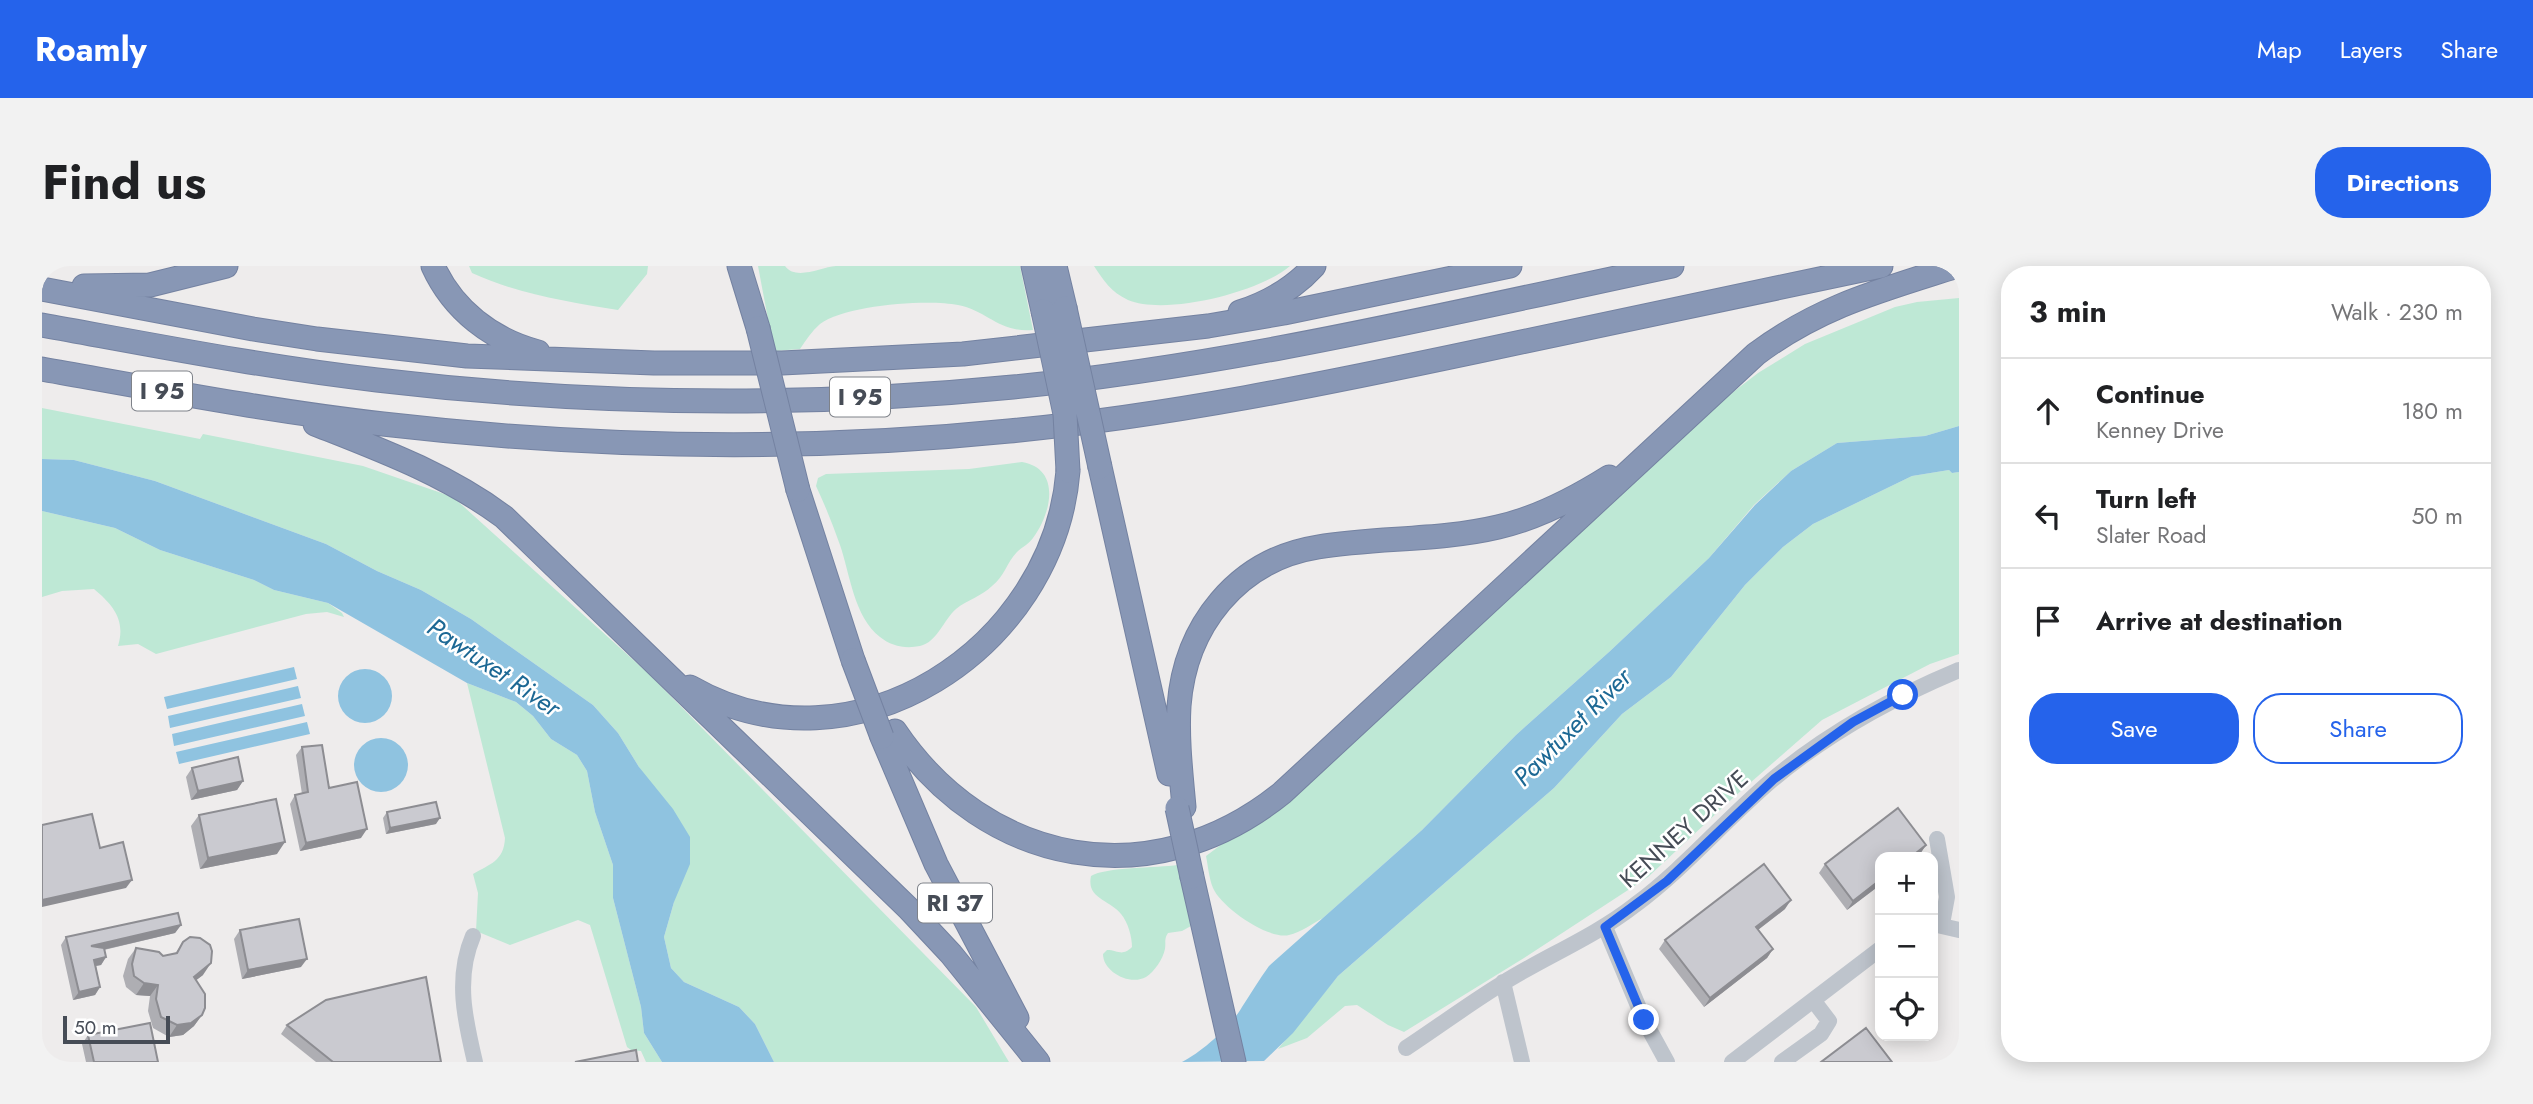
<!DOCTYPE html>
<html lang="en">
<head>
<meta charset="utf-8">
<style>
	:root { --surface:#fff; --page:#f2f2f2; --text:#202124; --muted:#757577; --line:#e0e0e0; --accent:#2563eb }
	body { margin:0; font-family:Jost,sans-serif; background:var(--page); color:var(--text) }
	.controls { position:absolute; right:21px; bottom:21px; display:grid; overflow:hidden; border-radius:14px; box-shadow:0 4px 18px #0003 }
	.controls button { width:63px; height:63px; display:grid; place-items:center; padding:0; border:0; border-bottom:2px solid var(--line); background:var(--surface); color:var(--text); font:35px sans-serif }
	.scale { position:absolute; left:21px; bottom:18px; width:107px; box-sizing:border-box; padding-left:7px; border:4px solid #464c56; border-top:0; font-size:19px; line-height:24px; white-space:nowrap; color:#464c56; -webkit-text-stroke:5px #fff; paint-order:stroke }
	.stop { position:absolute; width:21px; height:21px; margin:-16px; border:5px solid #2563eb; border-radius:50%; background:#fff }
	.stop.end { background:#2563eb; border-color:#fff; box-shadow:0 2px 7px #0008 }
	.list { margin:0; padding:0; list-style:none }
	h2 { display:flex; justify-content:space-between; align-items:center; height:91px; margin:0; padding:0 28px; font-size:30px }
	h2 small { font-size:23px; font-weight:400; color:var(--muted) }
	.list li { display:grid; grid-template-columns:46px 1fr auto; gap:21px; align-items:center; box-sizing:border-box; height:105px; padding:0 28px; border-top:2px solid var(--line) }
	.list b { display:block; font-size:26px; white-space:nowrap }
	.list p { margin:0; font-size:23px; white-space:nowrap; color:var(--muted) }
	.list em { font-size:23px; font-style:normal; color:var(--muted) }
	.actions { display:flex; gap:14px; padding:21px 28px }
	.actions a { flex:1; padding:16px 0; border:2px solid var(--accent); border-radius:28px; text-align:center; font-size:24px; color:var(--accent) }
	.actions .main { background:var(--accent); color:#fff }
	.icon { flex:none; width:38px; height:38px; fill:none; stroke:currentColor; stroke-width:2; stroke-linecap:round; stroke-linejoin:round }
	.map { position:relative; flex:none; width:1917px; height:796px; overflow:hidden; border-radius:28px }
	header { display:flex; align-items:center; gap:42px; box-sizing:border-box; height:98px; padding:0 35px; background:var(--accent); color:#fff }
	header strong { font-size:33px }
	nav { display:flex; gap:38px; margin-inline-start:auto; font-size:24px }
	.intro { display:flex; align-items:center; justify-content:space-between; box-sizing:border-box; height:168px; padding:0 42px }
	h1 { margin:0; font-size:49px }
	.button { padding:18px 32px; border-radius:28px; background:var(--accent); color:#fff; font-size:24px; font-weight:700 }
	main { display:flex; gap:42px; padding:0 42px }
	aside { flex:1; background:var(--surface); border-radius:28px; box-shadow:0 4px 18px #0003 }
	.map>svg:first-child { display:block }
	.green { fill:#bee8d5 }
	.water { fill:#8fc3e0 }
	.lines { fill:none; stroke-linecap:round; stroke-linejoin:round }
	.highway-casing { stroke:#7482a1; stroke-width:25 }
	.minor { stroke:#bec4cc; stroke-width:16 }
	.highway { stroke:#8897b5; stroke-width:23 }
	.highway-bridge-casing { stroke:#7482a1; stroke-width:25; stroke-linecap:butt }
	.highway-bridge { stroke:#8897b5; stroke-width:23 }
	.wall { fill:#aeaeb3 }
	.shaded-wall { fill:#8d8d92 }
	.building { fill:#cacad0; stroke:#8d8d92; stroke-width:2 }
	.route { stroke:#2563eb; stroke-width:9 }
	.labels { text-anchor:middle; stroke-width:5; stroke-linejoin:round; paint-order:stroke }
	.shield { fill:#fff; stroke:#7e8289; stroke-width:2 }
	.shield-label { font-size:23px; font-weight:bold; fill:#464c56 }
	.street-label { font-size:24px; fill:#464c56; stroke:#fff }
	.water-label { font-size:26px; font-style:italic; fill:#1c6894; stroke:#fff }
</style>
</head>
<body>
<header>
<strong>Roamly</strong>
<nav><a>Map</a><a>Layers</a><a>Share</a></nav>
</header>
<div class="intro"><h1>Find us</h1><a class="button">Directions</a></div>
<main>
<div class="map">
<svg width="1917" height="796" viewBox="0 0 1917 796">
	<rect width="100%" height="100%" fill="#eeecec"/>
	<path class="green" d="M427,0h179l-1,8 -29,36c-50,-8 -100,-16 -146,-37z
		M716,0h27c11,15 36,1 51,0 61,0 123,0 184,0l13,64c-34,3 -45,-19 -75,-25 -31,-6 -113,0 -138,19 -8,7 -14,16 -20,25l-26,2z
		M1052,0h196c-30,26 -124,50 -162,34 -17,-8 -24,-19 -34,-34z
		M1917,32v128l-34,10 -88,7 -46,28 -37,34 -45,53 -100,94 -93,83 -94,95 -99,88c-11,6 -22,14 -34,17 -21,5 -68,-28 -76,-47 -4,-10 -5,-22 -7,-32l28,-21 363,-319 131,-120 30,-23 47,-29 90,-37 22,-5z
		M0,142l158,31 3,-5 160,32 90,31 197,178 326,332 33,55h-235l-19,-38 -16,-17 -55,-25 -13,-14 -7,-31 10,-35 -35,-135 -21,-34 -25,-28 -122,-86 -50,-29 -44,-19 -51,-27 -171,-63 -81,-21 -32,-1z
		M980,196c40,7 29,52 11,76 -4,6 -11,9 -16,14 -10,10 -13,25 -25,34 -10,10 -25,14 -36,23 -13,12 -19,33 -36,37 -15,3 -29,0 -40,-9 -26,-20 -30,-63 -40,-92 -7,-20 -15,-40 -24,-59l2,-8 8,-4 143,-5z
		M1907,204l3,3 7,-1v182l-29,10 -108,56 -88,77 -86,80 -124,81 -120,74 -16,-7 -31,-20 -12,1 -38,32 -29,11 60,-73 216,-188 68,-74 49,-37 74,-92 38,-38 30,-23 99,-48z
		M0,245l73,17 45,22 94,30 20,10 54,13 14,10 2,4 -17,-5 -21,2 -150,40 -18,-10 -20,2c8,-26 -5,-41 -24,-57l-32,2 -20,6z
		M425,417l49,19 17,14 18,23 26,16 10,16 8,41 18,53v33l28,109 3,26 18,29h-16l-5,-11 -10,-1 -4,-3 -37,-122 -12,-5 -68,25 -34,-14 2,-38 -5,-19c17,-10 31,-13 32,-36z
		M1136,599l13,61 -9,5 -14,2c-4,6 -2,9 -3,16 -2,10 -11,23 -19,28 -16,9 -43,-5 -43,-23l4,-4c11,0 15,7 25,-3 0,-10 -4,-25 -11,-33 -10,-14 -35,-15 -30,-38 14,-9 66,-8 87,-11z"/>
	<path class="water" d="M1917,160v46l-7,1 -3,-3 -37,6 -99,48 -30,23 -38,38 -74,92 -49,37 -68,74 -216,188 -45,57 -29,28 -82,1c20,-10 49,-36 60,-55 9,-14 17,-27 27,-41l153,-136 94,-95 93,-83 100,-94 46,-53 36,-34 46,-28 88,-7z
		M0,193l32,1 81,21 171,63 51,27 44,19 50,29 122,86 25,28 21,34 34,42 17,28v27l-16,38 -10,35 7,31 13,14 55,25 16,17 19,38h-112l-18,-29 -3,-26 -28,-109v-33l-18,-53 -8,-41 -10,-16 -26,-16 -18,-23 -17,-14 -49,-19 -139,-80 -54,-13 -20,-10 -94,-30 -45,-22 -73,-17z
		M252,401l3,12 -130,30 -3,-12z
		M296 430a27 27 0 1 1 54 0a27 27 0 1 1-54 0Z
		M256,420l3,12 -131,30 -2,-12z
		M260,438l3,12 -131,30 -2,-12z
		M265,456l3,12 -131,30 -3,-12z
		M312 499a27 27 0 1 1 54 0a27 27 0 1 1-54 0Z"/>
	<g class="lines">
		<defs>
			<path id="highway" d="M391,0c20,44 59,74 105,86
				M697,0l19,62
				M991,0l10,45
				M1013,0l10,42
				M42,20l66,-1 76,-19
				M0,23l211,40 64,10 150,17 187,7h128l181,-9 245,-28 76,-13 226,-47
				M1198,46c28,-9 55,-25 74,-46
				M0,59c111,20 222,42 335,55 211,25 424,28 636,7 223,-22 441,-75 659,-121
				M0,103c113,20 227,42 341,55 207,24 418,28 626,7 159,-15 314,-47 470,-80 134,-28 268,-57 402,-85
				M273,158c66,26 131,50 189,93l404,391 43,46 87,108
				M1058,201l69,307
				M756,224l55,170
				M648,421c163,94 364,-39 378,-216
				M853,465c91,135 257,167 387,62l474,-439c64,-48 126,-64 201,-88
				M840,471l54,127 81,154
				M1142,541c-3,-34 -7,-67 -5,-101 6,-80 58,-146 139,-159 59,-10 121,-6 180,-20 40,-9 76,-28 111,-50
				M1150,611l42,185"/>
		</defs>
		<use href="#highway" class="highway-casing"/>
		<path class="minor" d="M1895,573l10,58 -5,27
			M1891,658l26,6
			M1563,661l39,93 23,42
			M431,670c-18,42 -8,84 2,126
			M1461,716l19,80
			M1364,782c32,-21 64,-45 97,-65 43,-27 91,-46 132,-78 50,-37 90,-85 137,-125 56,-47 120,-82 187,-110
			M1690,796l148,-113
			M1740,796l39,-28 8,-13 -16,-21"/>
		<use href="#highway" class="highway"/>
		<defs>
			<path id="highway-bridge" d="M1023,42l35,159
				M1001,45l22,103 3,57
				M716,62l40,162
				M811,394l29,77
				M1135,542l15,69"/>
		</defs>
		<use href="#highway-bridge" class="highway-bridge-casing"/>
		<use href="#highway-bridge" class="highway-bridge"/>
	</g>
	<path class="wall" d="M260,481l27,41 32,50 -61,13 -10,-47 5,-9 7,-1 -6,-39z
		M150,502l51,13 -6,9 -46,10 -5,-23z
		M345,546l49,12 -50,10 -3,-16z
		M157,549l78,39 -77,15 -9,-43z
		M1884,579l-6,9 -4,3h-36v28l-33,25 -28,-37 6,-9z
		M1743,643l-27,21 15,19 -6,9 -63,49 -45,-58 6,-9z
		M139,659l-6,8 -71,17 2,7 -5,8 -5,1 4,21 -5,8 -22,5 -12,-55 5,-8z
		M198,664l61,37 -59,12 -8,-40z
		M141,676l20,33 -7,5 6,35 -8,11 -11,9 -14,2 -16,-9 -5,-17 2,-15 -14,-1 -10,-8 -3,-11 5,-17 8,-11 27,8 12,-2z
		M245,759l154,37h-125l-35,-28z
		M46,769l70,27h-72l-4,-18z"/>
	<path class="shaded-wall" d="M201,515l-6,9 -46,10 7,-9z
		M398,552l-4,6 -50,10 4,-6z
		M325,563l-6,9 -61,13 6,-8z
		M243,576l-8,12 -77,15 8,-11z
		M1884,579l-6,9 -4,3h-5z
		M90,614l-6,8 -84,19v-7z
		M1838,614v5l-33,25 6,-9z
		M1749,634l-6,9 -35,27 6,-9z
		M139,659l-6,8 -90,21 6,-8z
		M1731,683l-6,9 -63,49 6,-9z
		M64,691l-5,8 -12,2 5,-7z
		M265,693l-6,8 -59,12 6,-9z
		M169,697l-8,12 -17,13 8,-11z
		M102,717l14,2 -8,11 -14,-1z
		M58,721l-5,8 -22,5 6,-8z
		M160,749l-8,11 -11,9 -14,2 8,-12z"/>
	<path class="building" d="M280,479l7,43 28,-6 10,47 -61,14 -11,-48 13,-3 -6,-45z
		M196,491l5,24 -45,10 -6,-23z
		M234,533l9,43 -77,16 -9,-43z
		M394,536l4,16 -50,10 -3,-16z
		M1856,542l28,37 -15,12h-31v23l-27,21 -28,-37z
		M50,548l8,34 23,-6 9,38 -90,20v-75z
		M1722,598l27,36 -35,27 17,22 -63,49 -45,-58z
		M136,647l3,12 -90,21 13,2 2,9 -12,3 6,27 -21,5 -13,-55z
		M257,653l8,40 -59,11 -8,-40z
		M148,671l10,1 10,7 2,6 -1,12 -17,14 11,17v14l-3,7 -11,8 -14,2 -16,-8 -5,-18 2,-14 -14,-2 -10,-7 -2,-12 4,-16 23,4 4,4 14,-3 6,-11z
		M384,711l15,85h-108l-46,-37 39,-25z
		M108,757l8,39h-64l-6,-27z
		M1824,762l26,34h-71z
		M594,784l2,12h-63z"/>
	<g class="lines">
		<path class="route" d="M1602,754l-39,-93 62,-46 107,-102 79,-57 50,-27"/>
	</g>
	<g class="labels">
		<g class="shield">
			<rect x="90" y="105.5" width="60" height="39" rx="5"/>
			<rect x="788" y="111.5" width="60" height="39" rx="5"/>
			<rect x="876" y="617.5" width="74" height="39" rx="5"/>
		</g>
		<g class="shield-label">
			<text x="120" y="133">I 95</text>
			<text x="818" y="139">I 95</text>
			<text x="913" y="645">RI 37</text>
		</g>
		<g class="street-label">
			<text transform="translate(1642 563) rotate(-42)" y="8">KENNEY DRIVE</text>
		</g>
		<g class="water-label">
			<text transform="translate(452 401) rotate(34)" y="9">Pawtuxet River</text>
			<text transform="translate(1530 461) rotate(-45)" y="9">Pawtuxet River</text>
		</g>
	</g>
</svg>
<div class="controls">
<button>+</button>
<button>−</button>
<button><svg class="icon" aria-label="locate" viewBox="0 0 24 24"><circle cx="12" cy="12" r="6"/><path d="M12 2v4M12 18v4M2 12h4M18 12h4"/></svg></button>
</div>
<div class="scale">50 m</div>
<div class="stop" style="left:1861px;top:429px"></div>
<div class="stop end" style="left:1602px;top:754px"></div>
</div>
<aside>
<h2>3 min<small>Walk · 230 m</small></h2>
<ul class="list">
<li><svg class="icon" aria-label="ahead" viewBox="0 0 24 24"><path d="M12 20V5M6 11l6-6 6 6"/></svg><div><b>Continue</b><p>Kenney Drive</p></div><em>180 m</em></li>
<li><svg class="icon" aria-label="left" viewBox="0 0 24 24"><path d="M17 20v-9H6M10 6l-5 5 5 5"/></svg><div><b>Turn left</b><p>Slater Road</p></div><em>50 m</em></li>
<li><svg class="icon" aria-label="arrive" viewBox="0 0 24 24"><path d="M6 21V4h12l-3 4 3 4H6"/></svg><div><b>Arrive at destination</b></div></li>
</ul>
<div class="actions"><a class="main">Save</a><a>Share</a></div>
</aside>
</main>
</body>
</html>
